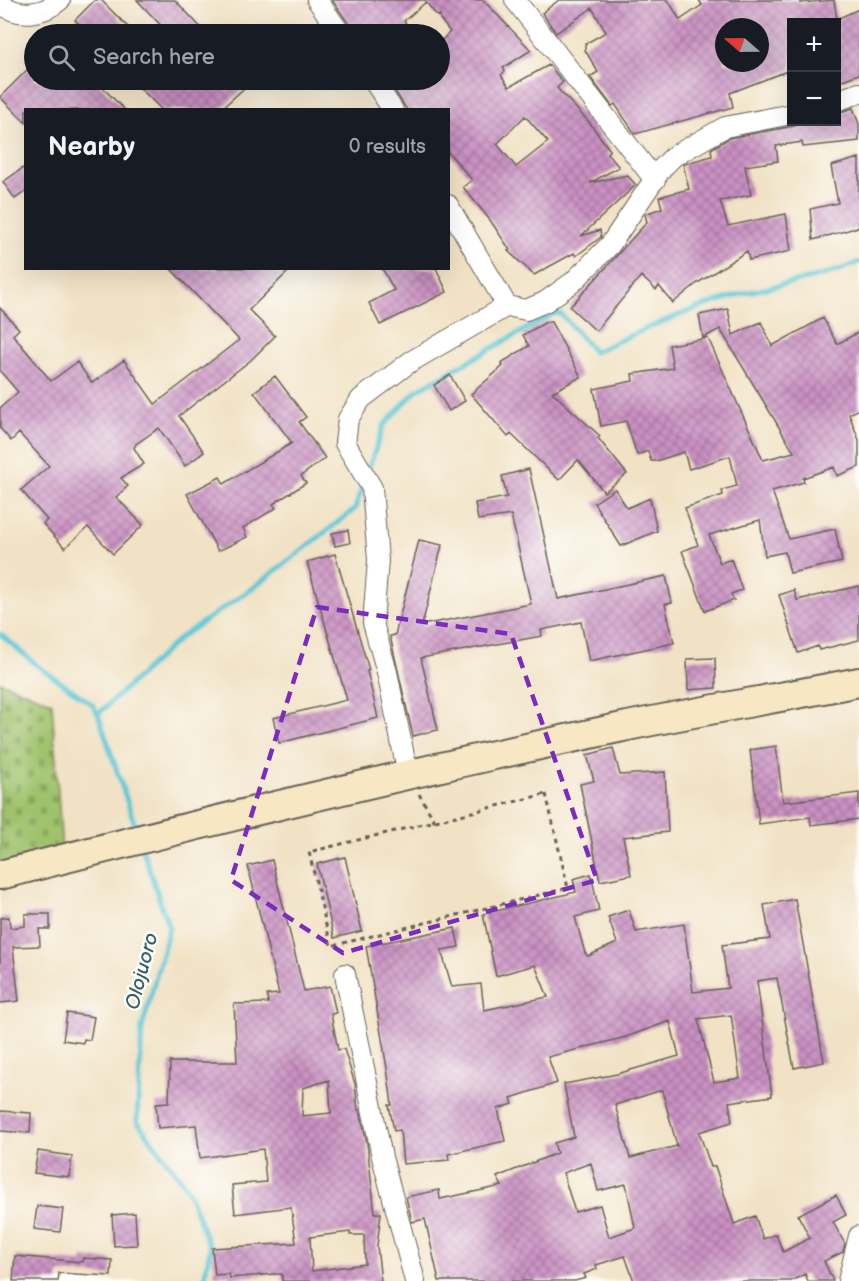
<!DOCTYPE html>
<html lang="en">
<head>
<meta charset="utf-8">
<style>
	:root { --surface:#171b24; --page:#20242c; --text:#f1f3f6; --muted:#9ea1a6; --line:#363941 }
	body { margin:0; font-family:"Balsamiq Sans",sans-serif; background:var(--page); color:var(--text) }
	.controls { position:absolute; right:18px; top:18px; display:grid; overflow:hidden; border-radius:0px; box-shadow:0 6px 24px #0002 }
	.controls button { width:54px; height:54px; display:grid; place-items:center; padding:0; border:0; border-bottom:2px solid var(--line); background:var(--surface); color:var(--text); font:30px sans-serif }
	.compass { position:absolute; left:715px; top:18px; width:54px; height:54px; border-radius:50%; background:var(--surface); box-shadow:0 6px 24px #0002; rotate:290deg }
	.list { margin:0; padding:0; list-style:none }
	h2 { display:flex; justify-content:space-between; align-items:center; height:78px; margin:0; padding:0 24px; font-size:26px }
	h2 small { font-size:20px; font-weight:400; color:var(--muted) }
	.icon { flex:none; width:33px; height:33px; fill:none; stroke:currentColor; stroke-width:2; stroke-linecap:round; stroke-linejoin:round }
	.map { position:relative; flex:none; width:859px; height:1281px; overflow:hidden }
	.search { position:absolute; background:var(--surface); box-shadow:0 6px 24px #0002; left:24px; top:24px; width:426px; height:66px; display:flex; align-items:center; gap:15px; box-sizing:border-box; padding:0 21px; border-radius:33px; color:var(--muted); font-size:22px }
	.panel { position:absolute; background:var(--surface); box-shadow:0 6px 24px #0002; left:24px; top:108px; width:426px; height:162px; border-radius:0px }
	.map>svg:first-child { display:block }
	.cemetery { fill:url(#cemetery-stones); stroke:#5e6f44; stroke-width:1.5 }
	.lines { fill:none; stroke-linecap:round; stroke-linejoin:round }
	.stream { stroke:#5bc6d6; stroke-width:5 }
	.building { fill:url(#building-cross-hatch); fill-rule:evenodd }
	.street-casing { stroke:#676157; stroke-width:22 }
	.secondary-casing { stroke:#676157; stroke-width:32 }
	.path { stroke:#676157; stroke-width:3; stroke-dasharray:4.5 4.5; stroke-linecap:butt }
	.street { stroke:#fff; stroke-width:20 }
	.secondary { stroke:#f7e8c3; stroke-width:28 }
	.marked { fill:none; stroke:#7b2cbf; stroke-width:4.5; stroke-dasharray:12 8; stroke-linejoin:round }
	.labels { text-anchor:middle; stroke-width:5; stroke-linejoin:round; paint-order:stroke }
	.water-label { font-size:20px; font-style:italic; fill:#356066; stroke:#fdfcf7 }
</style>
</head>
<body>
<div class="map">
<svg width="859" height="1281" viewBox="0 0 859 1281">
	<defs>
		<pattern id="cemetery-stones" width="16" height="16" patternUnits="userSpaceOnUse" patternTransform="scale(1.5)"><rect width="16" height="16" fill="#9fc26c"/><path d="M2 7V4a2 2 0 0 1 4 0v3zM10 15v-3a2 2 0 0 1 4 0v3z" fill="#88a65d"/></pattern>
		<pattern id="building-cross-hatch" width="8" height="8" patternUnits="userSpaceOnUse" patternTransform="scale(1.5)"><rect width="8" height="8" fill="#ca91c3"/><path d="M0 0l8 8M0 8l8-8" fill="none" stroke="#a3769e"/></pattern>
	</defs>
	<rect width="100%" height="100%" fill="#fdfcf7"/>
	<filter id="ink" filterUnits="userSpaceOnUse"><feTurbulence type="fractalNoise" baseFrequency=".0167" numOctaves="2"/><feDisplacementMap in="SourceGraphic" scale="12" xChannelSelector="R" yChannelSelector="G"/><feConvolveMatrix kernelMatrix="1 2 1 2 8 2 1 2 1" color-interpolation-filters="sRGB"/></filter>
	<filter id="wash" filterUnits="userSpaceOnUse"><feTurbulence type="fractalNoise" baseFrequency=".008" numOctaves="4" result="noise"/><feDisplacementMap in="SourceGraphic" scale="24" xChannelSelector="R" yChannelSelector="G"/><feGaussianBlur stdDeviation="1.35" result="paint"/><feColorMatrix in="noise" values="0 0 0 0 0 0 0 0 0 0 0 0 0 0 0 0 0 1.4 0 .05"/><feComposite in="paint" operator="in"/></filter>
	<g filter="url(#wash)">
		<rect width="100%" height="100%" fill="#f1e2c5"/>
		<path class="cemetery" d="M0,682l52,20 10,150 -62,16z"/>
		<g class="lines">
			<path class="stream" d="M368,470l16,-45 33,-35 138,-77 7,2 32,37c46,-21 92,-42 141,-56 41,-12 85,-16 124,-34
				M0,634l38,32 54,38 6,10 39,117
				M98,714l83,-77 76,-52 98,-76 8,-25
				M142,848l27,80 -27,100 -5,93 50,67 23,60 -6,33"/>
		</g>
		<g id="blocks">
			<path class="building" d="M95,0h6l34,34h-46l-14,-14z
				M137,0h38l32,34h-38z
				M332,0h151l48,50 -28,18 2,3 -4,4 8,12 40,-22 14,17 -6,6 31,33 22,29 -3,3 12,14 -29,16 37,-8 9,10 -55,51 19,-6 1,7 -25,19 -2,-3 -40,22 -26,-24 2,-1 -20,-30 -27,-33 9,-7 -24,-28v-42h-41l-16,-25 6,-5h43v-38l10,-10 -10,-13v-4l-3,1 -11,-14 -22,19 10,13h-61l-2,-7zM525,116l23,26 -32,25 -19,-23z
				M559,0h109l12,20 22,-15 -3,-5h101l1,3 33,-3 3,19 22,-10v65l-19,7 -3,-9v-50h-45v47l-62,24 3,14 -98,27 -20,-30 -3,2 -22,-29 8,-5 -13,-22v-6l21,-12 -14,-24 -36,25 -14,-20zM724,27h36v36h-36z
				M34,63v17h61l30,30h-99v13l-26,-26z
				M132,80h46l6,5 6,-5h63l-33,30h-58z
				M853,108l6,16v17l-56,6 -1,-5 -26,4 2,15 -33,5 6,29 -31,6 8,25 58,-12 5,37 -42,9 -2,-9 -51,33 -23,19 -14,-17 -3,4 -15,-14 -45,55 -26,-24 77,-85 -2,-8 17,-6 -3,-11 30,-8 -6,-25 29,-8 -1,-7 18,-11 65,-12 7,-4h36v-9z
				M859,158v69l-46,13 -3,-31 28,-6 -7,-37z
				M26,166v25l-11,8 -12,-17z
				M170,268h122l-43,42 26,26 -24,24 -72,56 25,36 -19,14 -26,-38 -23,16 -2,4 10,16 -23,14 7,8 -12,11 27,28 -30,29 -25,-27 -23,21 -22,-24 4,-4 -26,-30 28,-24 -30,-33 -8,8 -11,-13v-20l18,-16 -18,-21v-63l19,21 -6,6 38,46 26,-19 15,21 32,-23 31,44 84,-64z
				M382,268h54l11,24 -67,33 -11,-22 25,-13z
				M728,309l5,26 28,-13 11,24 51,-28 14,26 22,-12v77l-10,5 10,26v27l-22,9 -3,-9 -31,11 1,4 -32,9 17,48 46,-10 7,33 -52,11 -5,-21 -20,4 -5,-36 -51,15 11,28 11,-4 11,31 -11,4 3,6 -29,11 -23,-60 16,-6 -13,-37 38,-13 -1,-5 15,-4 -7,-30 -41,13 -5,-17 -28,9h-5l-3,-10 -11,4 -11,-34 -25,5 -7,-37 39,-8 -1,-7 41,-6 -4,-23 39,-7 55,122 31,-8 -74,-123 -17,9 -4,-23z
				M546,322h5l30,55 -29,15 48,44 -2,2 29,36 -23,18 -26,-32 -19,20 -48,-46 -3,3 -37,-43 32,-28 -2,-3 28,-17 -6,-11z
				M450,375l15,26 -16,10 -15,-26z
				M275,376l31,41 -7,5 26,36 -24,18 5,7 -33,21 3,4 -33,20 4,9 -29,14 -31,-57 33,-17 4,7 68,-41 -38,-51z
				M529,469l29,130 108,-23 6,27 -7,1 9,39 -85,18 -8,-39 -40,8 1,6 -121,22 17,72 -25,6 -23,-100 5,-1 24,-95 23,5 -20,80 109,-21 -20,-89 -33,5 -3,-17 32,-6 -5,-21z
				M615,489l12,19 23,-10 7,33 -36,15 -27,-43z
				M348,530l2,13 -15,3 -3,-13z
				M335,554l34,116 -2,1 11,47 -99,25 -6,-25 74,-18 -40,-138z
				M859,586v54l-40,10 -1,-4 -20,7 -19,-58 15,-5 3,10z
				M715,658l1,30 -28,2 -1,-31z
				M776,746l7,56 76,-9v26l-48,6 -1,-8 -51,7 -9,-74z
				M613,748l7,27 45,-3 3,60 -45,5 8,38 -31,6 -20,-97 14,-3 -7,-26z
				M345,857l17,74 -28,7 -17,-74z
				M272,860l32,131 26,-5 6,27 -5,1 7,36 6,-1 11,35 3,26h2l7,33 8,70h6l-4,33 4,35h-99v-7h-8l-44,4 -1,-4 -14,1 -3,-27 84,-5 -5,-36 -56,7 -3,-29 34,-3 -3,-33 -63,9 -4,-33 -38,3 -2,-25 13,-1 1,-40h67l-3,-58 34,-1 -1,-8 12,-1 -31,-128zM329,1080l2,33 -29,3 1,-28zM350,1232v3h14l1,29 -53,7 -2,-34z
				M591,874l8,37 -24,6 10,36 3,3 29,-13 -9,-26 21,-7 7,22 48,-8 9,68 35,-4 -6,-43 48,-6 -6,-34 31,-6 29,163 -30,6 -17,-90 -20,3 15,115 -43,6 3,20 -33,10 12,35 4,-1 19,58 21,-8 8,23 13,-5 7,18 27,-14 -12,-23 38,-20 10,20 -13,7 12,22 -2,8 -19,9 9,20h-25l-3,-7 -14,7h-157l-9,-25 -29,9 1,4 -13,5 2,4 -11,3h-136l-14,-62 -13,3 -6,-25 33,-7 1,9 62,-13 -5,-9 60,-24 -3,-10 20,-6 -10,-53 53,-10 62,-18 -9,-35 -44,16 -78,20 9,26 -46,15 2,6 -15,5 7,32 -57,13 1,6 -46,4 -3,-34 -6,1 -5,-26h3l-5,-37 -21,-122 89,-18 4,19 -18,3 11,37 29,-3 3,26 64,-13 -13,-32 -39,11 -13,-62 93,-22 -3,-13zM731,1015l9,63 -26,4 -16,-63zM662,1090l15,56 -47,12 -15,-53zM591,1163l7,28 28,-7 9,44 -26,9 -9,-32 -25,7 -12,-39z
				M25,914h25v15h-11l1,17 -27,1 6,54 -19,2v-85l9,-1 1,11 15,-2z
				M67,1013l27,4 -4,23 -6,-1 -1,4 -20,-3z
				M0,1111l31,2 -1,20 -30,-2z
				M38,1151l34,5 -3,21 -35,-4z
				M37,1206l26,3 -3,23 -26,-3z
				M135,1213l2,32 -23,1 -2,-31z
				M15,1256l67,6 1,-4 29,2 -1,16 -52,-3 -1,8h-45z"/>
		</g>
	</g>
	<g filter="url(#ink)">
		<use href="#blocks" fill-opacity="0" stroke="#676157" stroke-width="1.5"/>
		<g class="lines">
			<defs>
				<path id="street" d="M317,0l24,34
					M515,0l140,180
					M0,3c18,15 43,12 60,-3
					M373,80l20,30
					M836,101l23,-8
					M448,205l59,101
					M408,775l-21,-103 -14,-49 5,-63 -6,-72 -27,-45 3,-24 13,-20 49,-37 97,-56 19,4 19,-8 28,-20 37,-37 52,-77 12,-12 51,-29 67,-13
					M345,974l37,183 33,124
					M848,1281l11,-45"/>
				<path id="secondary" d="M0,875c205,-53 411,-103 618,-147 80,-17 161,-30 241,-46"/>
			</defs>
			<use href="#street" class="street-casing"/>
			<use href="#secondary" class="secondary-casing"/>
			<path class="path" d="M419,794l16,28
				M546,794l22,94 -237,58 -22,-94z"/>
			<use href="#street" class="street"/>
			<use href="#secondary" class="secondary"/>
		</g>
	</g>
	<path class="marked" d="M317,607l194,27 86,246 -254,73 -112,-73z"/>
	<g class="labels">
		<g class="water-label">
			<text transform="translate(141 971) rotate(-75)" y="7">Olojuoro</text>
		</g>
	</g>
</svg>
<div class="controls">
<button>+</button>
<button>−</button>
</div>
<svg class="compass" viewBox="-18 -18 36 36"><path d="M0-13l5 13h-10z" fill="#e53935"/><path d="M0 13l5-13h-10z" fill="#9ea1a6"/></svg>
<div class="search"><svg class="icon" aria-label="search" viewBox="0 0 24 24"><circle cx="10" cy="10" r="6"/><path d="M15 15l6 6"/></svg>Search here</div>
<section class="panel">
<h2>Nearby<small>0 results</small></h2>
<ul class="list">
</ul>
</section>
</div>
</body>
</html>
